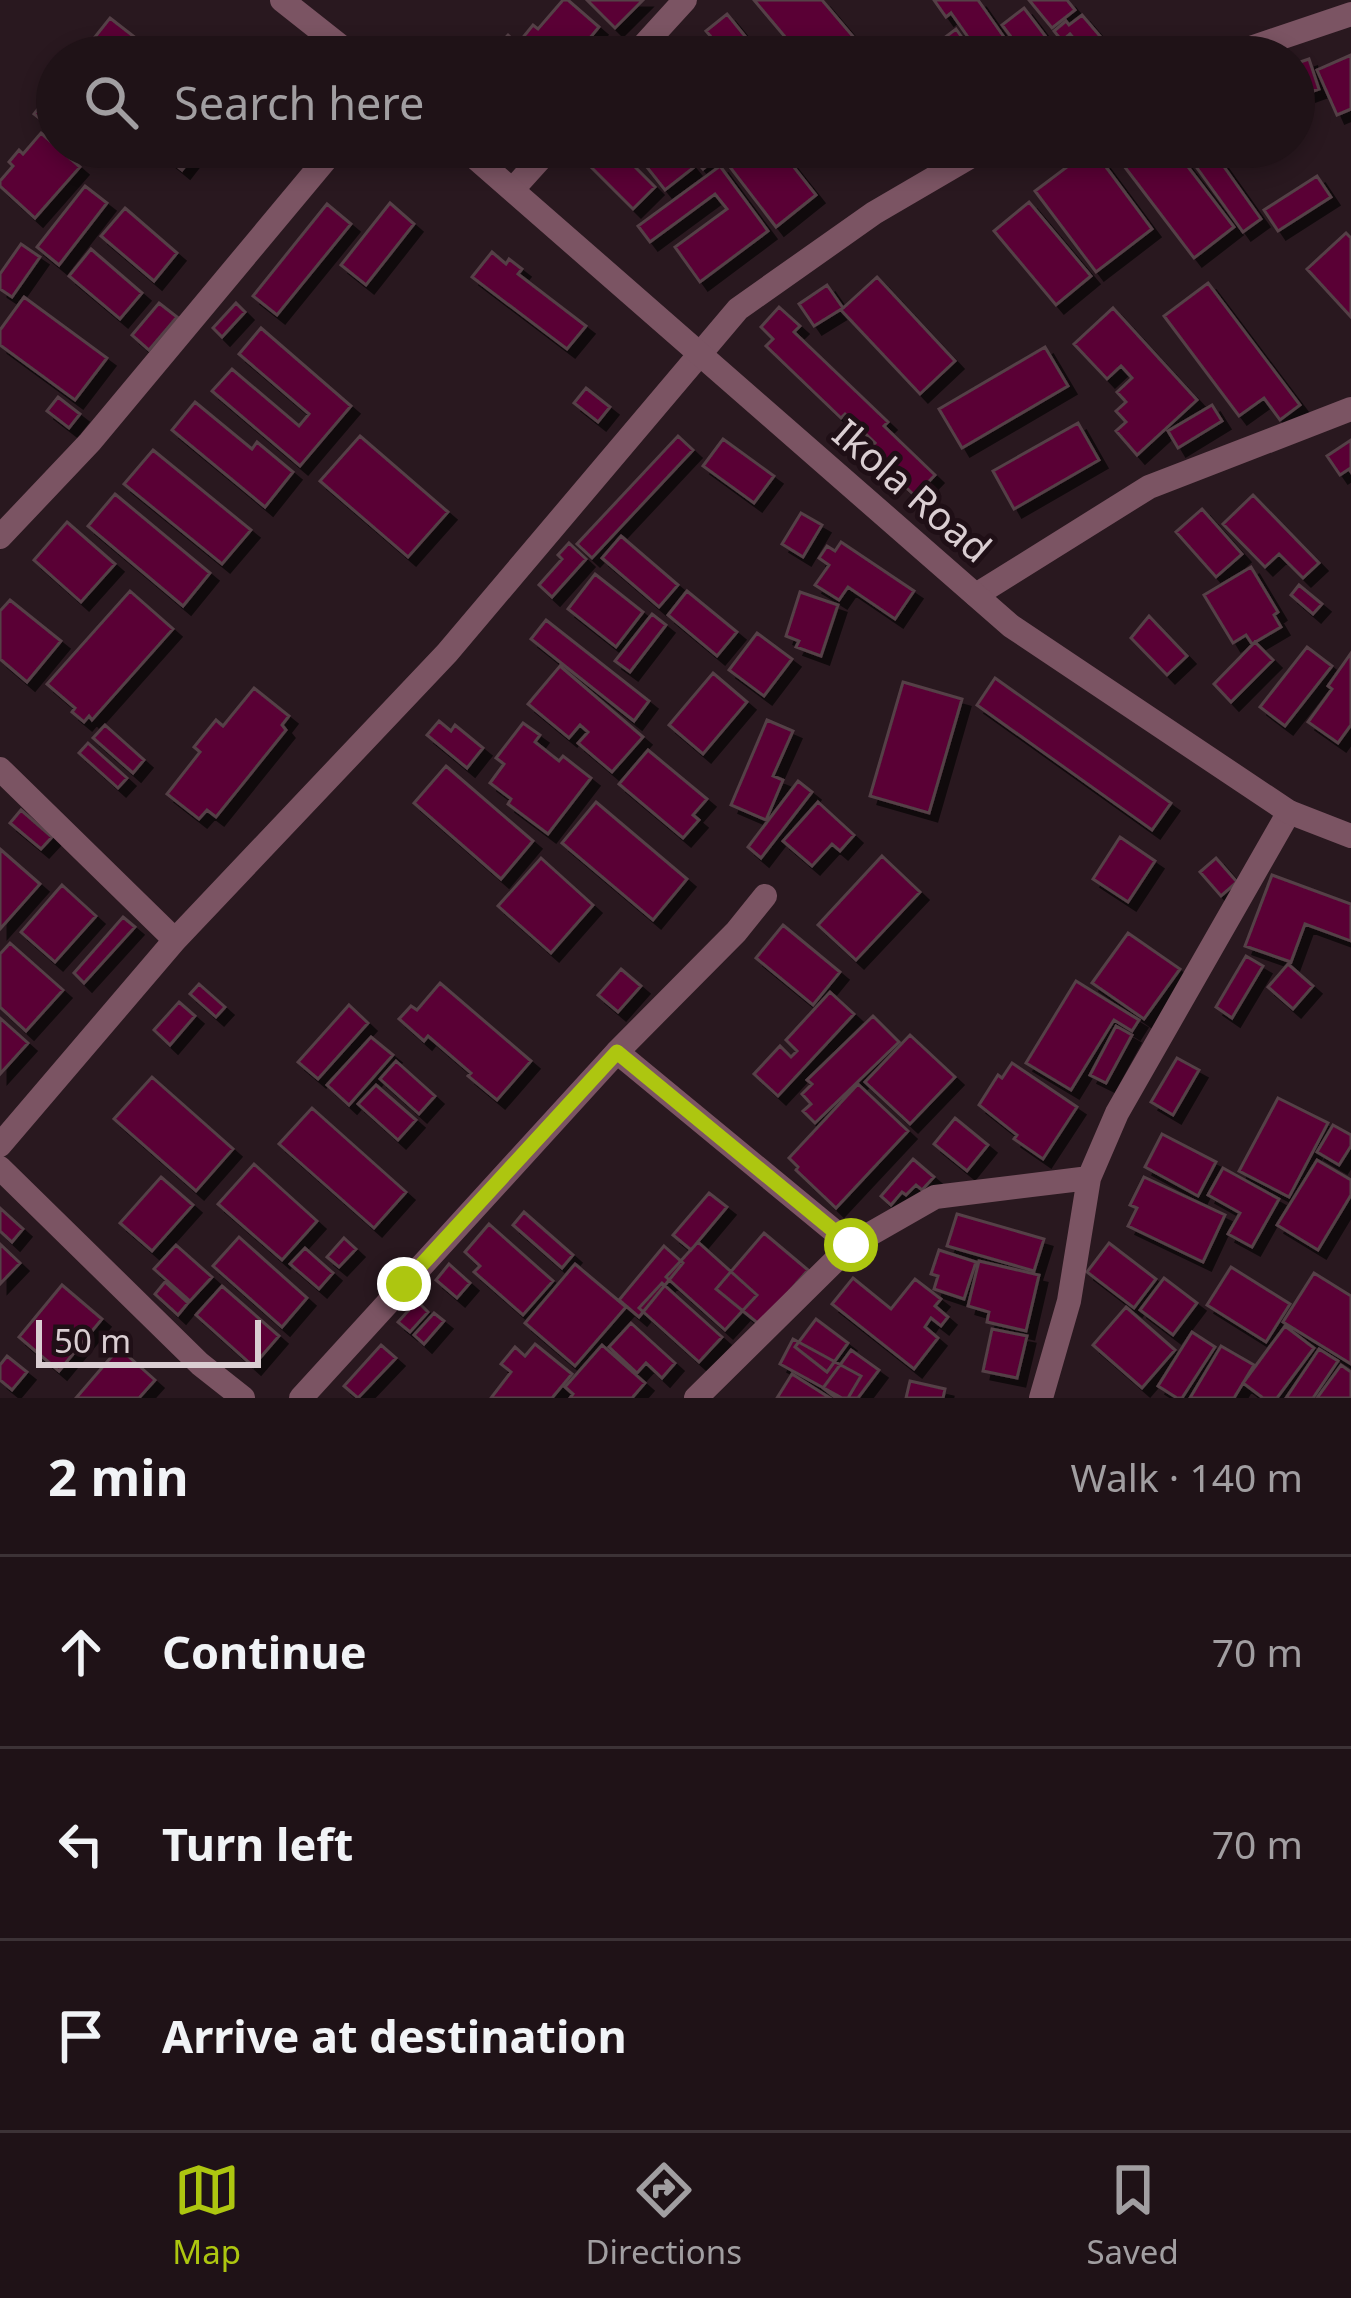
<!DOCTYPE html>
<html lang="en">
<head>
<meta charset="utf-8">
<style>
	:root { --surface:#1f1217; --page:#271b20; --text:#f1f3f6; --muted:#a19ea1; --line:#3c3236; --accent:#adc610 }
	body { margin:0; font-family:"Noto Sans",sans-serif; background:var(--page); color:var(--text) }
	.scale { position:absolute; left:36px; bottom:30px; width:225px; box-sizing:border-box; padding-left:12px; border:6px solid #daced2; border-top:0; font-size:33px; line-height:42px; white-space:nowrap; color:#daced2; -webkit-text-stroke:9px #1f0f16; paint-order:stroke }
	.stop { position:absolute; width:36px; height:36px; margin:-27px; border:9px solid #adc610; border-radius:50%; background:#fff }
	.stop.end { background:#adc610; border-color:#fff; box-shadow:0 3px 12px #0008 }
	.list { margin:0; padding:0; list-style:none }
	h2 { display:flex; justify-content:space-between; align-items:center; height:156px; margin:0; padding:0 48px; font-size:51px }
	h2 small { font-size:39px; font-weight:400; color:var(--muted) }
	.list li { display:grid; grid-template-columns:78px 1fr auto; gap:36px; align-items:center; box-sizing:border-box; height:192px; padding:0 48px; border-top:3px solid var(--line) }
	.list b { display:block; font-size:45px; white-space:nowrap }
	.list em { font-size:39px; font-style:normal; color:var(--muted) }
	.icon { flex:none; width:66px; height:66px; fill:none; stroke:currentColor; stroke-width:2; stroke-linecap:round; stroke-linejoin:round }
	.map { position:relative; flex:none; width:1351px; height:1398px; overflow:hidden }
	.search { position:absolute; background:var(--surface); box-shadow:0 6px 18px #0003; left:36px; right:36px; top:36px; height:132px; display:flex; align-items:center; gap:30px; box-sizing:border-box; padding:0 42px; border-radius:66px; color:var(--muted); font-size:45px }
	.sheet { height:732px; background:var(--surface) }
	nav { display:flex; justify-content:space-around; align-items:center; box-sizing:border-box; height:168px; border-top:3px solid var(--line); background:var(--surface); font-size:33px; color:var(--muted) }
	nav a { display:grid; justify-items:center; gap:6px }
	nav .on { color:var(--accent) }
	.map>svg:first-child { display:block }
	.building { fill:#5a0334; stroke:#544047; stroke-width:3; filter:url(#shadow) }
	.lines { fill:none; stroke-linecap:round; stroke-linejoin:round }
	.minor { stroke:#7b5463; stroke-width:24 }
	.tertiary { stroke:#7b5463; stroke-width:24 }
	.route { stroke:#adc610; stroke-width:15 }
	.labels { text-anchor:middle; stroke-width:10; stroke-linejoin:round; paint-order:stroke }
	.street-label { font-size:39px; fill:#daced2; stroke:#1f0f16 }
</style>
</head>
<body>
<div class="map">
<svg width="1351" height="1398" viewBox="0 0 1351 1398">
	<defs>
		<filter id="shadow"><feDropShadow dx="8" dy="8" stdDeviation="0" flood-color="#0009"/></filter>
	</defs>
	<rect width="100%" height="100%" fill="#29181f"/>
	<path class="building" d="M563,0h5l31,27 -15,18 7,6 -5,6h-47l-19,-16 13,-16 5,4z
		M587,0h56l-28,28z
		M754,0h68l34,40 -21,17h-33z
		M934,0h44l40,57h-36l-31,-44 -5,4z
		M1029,0h38l8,10 -23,18z
		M1024,8l32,42 -9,7h-21l-24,-32z
		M727,14l35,43h-34l-22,-26z
		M1082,15l29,34 -10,8h-12l-19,-23 -8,7 -8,-10 12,-10 3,4z
		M110,18l45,35 -3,4h-73z
		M956,29l20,28h-43l-5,-7z
		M508,35l23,22h-44z
		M1351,55v54l-14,6 -20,-45z
		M1309,59l10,30 -25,9v-34z
		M57,85v47l-23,-18z
		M41,133l39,34 -45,51 -35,-32v-5l13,-15 -4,-4 10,-12 4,4z
		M154,147h46l-18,23z
		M587,147h28l40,40 -22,22 -54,-54z
		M631,147h45l17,21 -28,22z
		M684,147h43l-24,22z
		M737,147h41l38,48 -40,32 -53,-69z
		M1149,147h24l61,80 -40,31 -70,-92z
		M1182,147h28l51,72 -18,13z
		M1092,148l60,81 -56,43 -61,-81z
		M720,166l48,65 -68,51 -25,-35 52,-38 -12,-15 -65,48 -12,-16z
		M1317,176l14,21 -53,34 -14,-21z
		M85,186l22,17 -48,62 -22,-18z
		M1029,202l62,74 -35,29 -62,-74z
		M390,203l24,21 -48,61 -25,-20z
		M327,204l24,20 -74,91 -24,-19z
		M125,208l52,45 -23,28 -53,-45z
		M1346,233l5,5v79l-44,-48z
		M21,244l19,13 -28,40 -12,-8v-15z
		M91,249l51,44 -22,26 -51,-43z
		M492,252l14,12 3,-5 13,10 -4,5 68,52 -19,23 -95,-72z
		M877,277l78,84 -35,33 -79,-84z
		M1208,283l92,122 -20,15 -16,-22 -25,18 -75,-100z
		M827,285l16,23 -29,18 -15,-22z
		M24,297l83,61 -32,42 -75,-55v-15z
		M159,303l18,14 -28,33 -17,-15z
		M236,303l9,9 -23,25 -9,-9z
		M779,307l21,19 -6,6 94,90 -4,4 51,49 -20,21 -48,-46 8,-7 -30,-29 -4,4 -75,-72 7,-7 -12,-12z
		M1113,308l84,92 -60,55 -21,-24 10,-9 -10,-11 10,-9 -9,-10 15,-14 -11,-12 -14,13 -33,-35z
		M261,328l90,78 -51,60 -88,-75 20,-22 67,57 10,-12 -70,-60z
		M1045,347l23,39 -106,62 -23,-39z
		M586,388l24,19 -12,15 -24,-19z
		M58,397l22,17 -11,14 -22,-17z
		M195,402l57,47 5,-7 36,30 -28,35 -93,-77z
		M1212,405l10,16 -44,27 -10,-17z
		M1078,423l21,37 -85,49 -21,-38z
		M360,436l88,76 -40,45 -88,-76z
		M678,436l15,14 -101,108 -15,-14z
		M723,439l51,37 -20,27 -51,-37z
		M1351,440v32l-2,-3 -9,6 -13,-19z
		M153,450l98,80 -29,34 -98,-80z
		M115,494l95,79 -27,33 -95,-80z
		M1253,495l66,68 -16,15 -24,-24 -14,13 -42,-43z
		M1202,509l40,45 -26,23 -40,-45z
		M801,513l21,12 -19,32 -21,-13z
		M67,522l48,42 -34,38 -47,-42z
		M621,536l57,49 -19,22 -57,-49z
		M841,542l73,49 -19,28 -47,-32 -9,13 -24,-15 14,-20 -10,-7 8,-12 8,5z
		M569,543l17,16 -34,38 -13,-12 23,-26 -4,-4z
		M1251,567l27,45 -4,3 7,12 -29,17 -6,-9 -13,8 -29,-48z
		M595,574l48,38 -27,35 -48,-38z
		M1299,585l23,19 -9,10 -22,-19z
		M130,591l43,38 -81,91 -3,-4 -5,6 -12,-10 3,-4 -28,-24z
		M687,591l50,41 -20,24 -49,-41z
		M800,592l38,13 -17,51 -25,-9 3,-6 -13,-5z
		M10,600l51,41 -34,41 -27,-23v-48z
		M652,614l14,11 -36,47 -15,-11z
		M1149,616l38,40 -20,19 -36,-37z
		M546,620l103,81 -15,20 -103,-82z
		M757,633l35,26 -28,37 -35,-26z
		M1255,642l18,18 -42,42 -17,-18z
		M1307,647l25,19 -47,60 -25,-19z
		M1351,653v72l-13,18 -30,-21 24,-33 -4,-3z
		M560,666l83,71 -31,35 -34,-29 10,-11 -8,-7 -11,13 -41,-34z
		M713,673l34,29 -44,52 -34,-29z
		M995,678l176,125 -19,27 -175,-125z
		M903,682l59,17 -33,114 -59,-17z
		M254,688l35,28 -7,9 4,5 -70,87 -9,-7 -8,9 -32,-25 33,-42 -6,-5 22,-27 7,6z
		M767,720l26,11 -20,45 10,4 -17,40 -35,-15z
		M439,721l12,10 4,-6 28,23 -16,20 -40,-33z
		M523,723l17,12 -5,7 24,19 4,-5 28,22 -43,56 -40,-30 3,-5 -21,-16 14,-19 -8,-6z
		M105,725l39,35 -11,13 -40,-35z
		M88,743l39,35 -9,10 -39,-35z
		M648,750l59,49 -14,16 6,5 -16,18 -64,-54z
		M446,766l87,75 -32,38 -87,-76z
		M798,781l14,11 -51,66 -13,-11z
		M596,802l91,77 -34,41 -91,-77z
		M818,802l36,33 -14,16 -8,-7 -20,22 -29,-25z
		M21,810l31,27 -11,12 -31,-26z
		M1120,837l35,24 -27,41 -35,-23z
		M0,849l40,35 -40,45z
		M882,856l38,36 -64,68 -38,-35z
		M541,858l52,47 -42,48 -53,-47z
		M1216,858l21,24 -16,14 -21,-24z
		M1272,875l79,29v37l-46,-17 -14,38 -46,-16z
		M62,885l34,31 -41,46 -34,-30z
		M123,917l12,10 -51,56 -10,-10z
		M783,925l57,47 -27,33 -57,-47z
		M1128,933l52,36 -36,50 -52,-36z
		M10,943l53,47 -37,41 -26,-24v-53z
		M1246,956l17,10 -31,52 -16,-11z
		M1288,964l25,22 -20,23 -25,-22z
		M621,969l20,17 -23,26 -20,-17z
		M1076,981l63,39 -7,11 -18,-11 -43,70 -45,-27z
		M440,983l91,78 -34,39 -29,-24 3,-3 -43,-37 -4,5 -25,-22 12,-13 6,4z
		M199,984l26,23 -9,10 -26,-23z
		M830,992l24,22 -76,82 -24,-22 26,-28 11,11 6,-6 -11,-11z
		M179,1002l16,14 -25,29 -16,-15z
		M349,1005l19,18 -50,56 -20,-17z
		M873,1016l26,26 -84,81 -12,-12 8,-7 -9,-10 10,-10 -5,-4z
		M0,1018l28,25 -28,31z
		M1116,1026l16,9 -26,48 -16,-8z
		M910,1035l45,42 -45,47 -45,-42z
		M371,1037l22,18 -44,50 -22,-20z
		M1177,1058l22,12 -26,45 -22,-13z
		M396,1061l39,35 -16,18 -39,-35z
		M1012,1063l65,44 -34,52 -29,-20 3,-4 -38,-30 19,-30 4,3z
		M152,1077l81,72 -37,42 -82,-72z
		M858,1084l50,47 -72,77 -40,-38 2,-3 -9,-9z
		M376,1085l40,35 -18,20 -40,-36z
		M1278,1098l50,25 -39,74 -50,-26z
		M312,1108l94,84 -32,36 -95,-84z
		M955,1118l33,27 -21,26 -33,-27z
		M1333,1125l18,10v11l-12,19 -22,-13z
		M1162,1134l54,28 -18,34 -53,-29z
		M913,1159l21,18 -12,13 -6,-5 -10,10 -4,-3 -11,13 -10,-9z
		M1317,1160l34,20v15l-33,55 -41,-25z
		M254,1164l63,57 -35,39 -64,-56z
		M1223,1168l56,31 -27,48 -24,-13 12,-21 -32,-18z
		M161,1177l32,28 -41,46 -32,-28z
		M1144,1177l81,38 -22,47 -75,-36 9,-18 -7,-3z
		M709,1193l18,14 -36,43 -18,-15z
		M0,1208l23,21 -11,13 -12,-11z
		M524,1212l49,43 -11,13 -49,-43z
		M957,1214l87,25 -10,32 -87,-25z
		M489,1224l64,57 -30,34 -49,-43 6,-6 -15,-14z
		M764,1233l44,37 -48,55 -44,-36z
		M239,1237l68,61 -25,29 -69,-61z
		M344,1238l12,11 -17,18 -12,-10z
		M698,1242l59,53 -32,35 -59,-53z
		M1109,1243l47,36 -22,29 -47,-36z
		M0,1244l20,19 -20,21z
		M176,1245l36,32 -22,24 -36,-32z
		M664,1246l19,17 -44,54 -20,-17z
		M305,1248l28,25 -14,16 -29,-25z
		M939,1250l37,12 -12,37 -30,-10 4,-13 -7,-2z
		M979,1261l60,14 -13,56 -39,-9 2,-10 -21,-6z
		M449,1264l21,19 -13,15 -21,-18z
		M575,1264l51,43 -51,59 -50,-43z
		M1231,1267l59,37 -24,38 -59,-37z
		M1314,1273l37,23v68l-68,-42z
		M853,1278l38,31 24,-30 26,20 -6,7 13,11 -7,9 -10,-8 -6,9 13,11 -24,31 -82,-65z
		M1164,1278l33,25 -24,32 -33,-25z
		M165,1282l23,21 -10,12 -23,-21z
		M662,1283l60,54 -23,25 -60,-54z
		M62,1285l40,34 -43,52 -40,-34z
		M222,1286l57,50 -26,30 -57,-51z
		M417,1301l11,11 -18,20 -12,-10z
		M1126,1307l49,43 -33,38 -49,-43z
		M434,1313l10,8 -20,23 -10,-9z
		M816,1319l32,24 -21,29 -32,-25z
		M631,1323l44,40 -13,15 -16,-15 -9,10 -28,-26z
		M1285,1326l29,22 -37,50h-14l-20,-15z
		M992,1329l35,7 -10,42 -34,-7z
		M1192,1332l23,15 -33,51h-5l-19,-12z
		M793,1339l68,37 -13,22h-6l-62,-34z
		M535,1344l37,30 -20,24h-61l20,-26 -10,-8 14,-17 10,9z
		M381,1345l15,13 -38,40 -14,-12z
		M602,1345l43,38 -13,15h-62l3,-4 -8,-7z
		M1221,1346l33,19 -20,33h-44z
		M119,1348l36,32 -16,18h-63z
		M1319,1349l19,12 -25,37h-27z
		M851,1350l28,20 -21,28h-22l-13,-10z
		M7,1356l20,16 -15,18 -12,-10v-15z
		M1341,1365l10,7v26h-34z
		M792,1374l38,24h-53z
		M910,1381l35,8 -2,9h-37z"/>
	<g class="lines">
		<path class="minor" d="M633,57l52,-57
			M1224,57l127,-43
			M513,189l38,-42
			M0,537l90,-95 246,-295
			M976,595l173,-108 202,-78
			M0,769l175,171
			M617,1052l234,193
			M0,1145l175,-205 272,-287 291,-344 136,-96 113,-66
			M0,1168l200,196 43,34
			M301,1398l316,-346 119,-120 29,-36
			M696,1398l155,-153 84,-48 154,-19
			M1041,1398l28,-97 20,-123 28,-65 172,-301"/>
		<path class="tertiary" d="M282,0l72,57
			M463,147l548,479 278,186 62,24"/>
	</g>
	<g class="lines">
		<path class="route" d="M404,1284l213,-232 234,193"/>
	</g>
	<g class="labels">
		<g class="street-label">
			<text transform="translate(912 491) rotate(41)" y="14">Ikola Road</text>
		</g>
	</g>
</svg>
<div class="scale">50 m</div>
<div class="stop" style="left:851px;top:1245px"></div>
<div class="stop end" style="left:404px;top:1284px"></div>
<div class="search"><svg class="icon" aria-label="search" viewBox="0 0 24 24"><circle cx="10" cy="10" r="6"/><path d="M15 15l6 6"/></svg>Search here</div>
</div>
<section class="sheet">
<h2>2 min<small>Walk · 140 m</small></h2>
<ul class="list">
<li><svg class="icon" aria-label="ahead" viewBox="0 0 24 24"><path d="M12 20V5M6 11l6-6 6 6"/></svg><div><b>Continue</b></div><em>70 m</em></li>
<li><svg class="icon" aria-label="left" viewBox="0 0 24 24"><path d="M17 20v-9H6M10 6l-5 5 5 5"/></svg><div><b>Turn left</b></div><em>70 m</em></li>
<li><svg class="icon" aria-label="arrive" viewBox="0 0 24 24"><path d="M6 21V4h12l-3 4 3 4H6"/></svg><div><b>Arrive at destination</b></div></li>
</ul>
</section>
<nav>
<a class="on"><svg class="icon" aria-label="map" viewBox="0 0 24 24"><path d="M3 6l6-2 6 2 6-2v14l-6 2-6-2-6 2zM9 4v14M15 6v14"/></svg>Map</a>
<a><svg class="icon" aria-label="directions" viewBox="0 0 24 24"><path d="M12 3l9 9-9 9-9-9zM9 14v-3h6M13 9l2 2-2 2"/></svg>Directions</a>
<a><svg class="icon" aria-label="saved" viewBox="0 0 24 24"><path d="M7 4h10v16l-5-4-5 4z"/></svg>Saved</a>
</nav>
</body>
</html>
